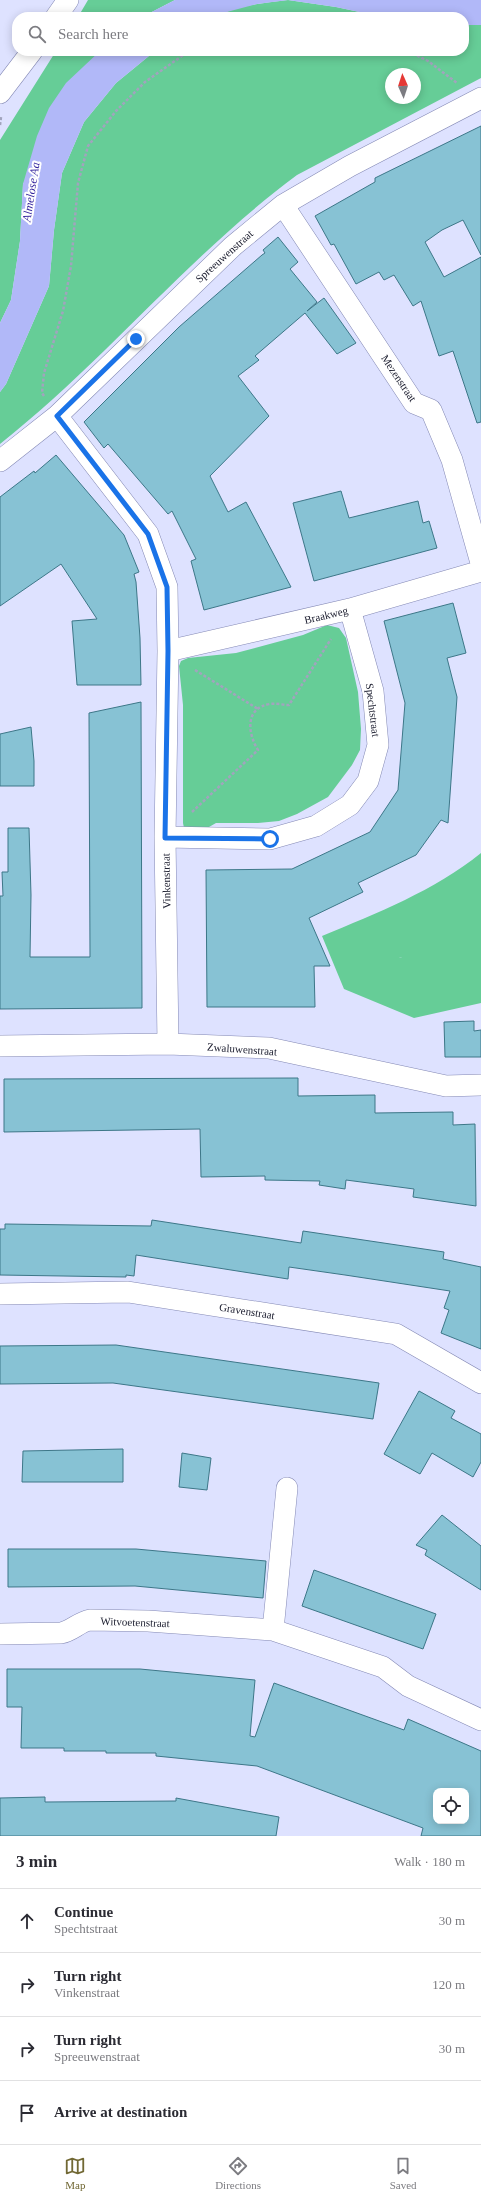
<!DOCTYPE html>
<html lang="en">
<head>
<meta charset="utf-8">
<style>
	:root { --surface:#fff; --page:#f7f7f7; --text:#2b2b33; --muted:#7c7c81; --line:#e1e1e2; --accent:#716834 }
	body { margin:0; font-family:Georgia,serif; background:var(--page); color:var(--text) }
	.controls { position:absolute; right:12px; bottom:12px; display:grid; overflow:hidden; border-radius:8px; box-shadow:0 2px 10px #0003 }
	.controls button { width:36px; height:36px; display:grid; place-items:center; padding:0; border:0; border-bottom:1px solid var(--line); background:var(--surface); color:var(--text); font:20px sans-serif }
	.compass { position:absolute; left:385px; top:68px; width:36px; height:36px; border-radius:50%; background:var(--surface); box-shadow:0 2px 10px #0003; rotate:357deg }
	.stop { position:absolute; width:12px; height:12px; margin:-9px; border:3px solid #1a73e8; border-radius:50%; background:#fff }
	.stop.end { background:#1a73e8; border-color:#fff; box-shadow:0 1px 4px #0008 }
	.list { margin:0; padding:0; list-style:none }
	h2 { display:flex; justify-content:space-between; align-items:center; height:52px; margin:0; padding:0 16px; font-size:17px }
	h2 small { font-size:13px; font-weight:400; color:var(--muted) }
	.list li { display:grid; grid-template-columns:26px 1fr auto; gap:12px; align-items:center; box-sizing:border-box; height:64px; padding:0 16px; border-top:1px solid var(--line) }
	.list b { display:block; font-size:15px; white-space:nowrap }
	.list p { margin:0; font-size:13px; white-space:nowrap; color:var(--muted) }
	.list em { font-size:13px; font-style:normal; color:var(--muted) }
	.icon { flex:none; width:22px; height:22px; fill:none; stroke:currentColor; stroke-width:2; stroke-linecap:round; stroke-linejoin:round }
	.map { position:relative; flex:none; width:481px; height:1836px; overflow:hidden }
	.search { position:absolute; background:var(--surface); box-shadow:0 2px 10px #0003; left:12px; right:12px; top:12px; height:44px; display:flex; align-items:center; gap:10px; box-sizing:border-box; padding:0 14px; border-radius:16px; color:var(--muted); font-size:15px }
	.sheet { height:308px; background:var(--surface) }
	nav { display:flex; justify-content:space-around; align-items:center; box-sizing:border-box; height:56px; border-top:1px solid var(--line); background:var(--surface); font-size:11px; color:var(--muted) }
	nav a { display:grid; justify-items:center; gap:2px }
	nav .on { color:var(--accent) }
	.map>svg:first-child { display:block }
	.green { fill:#66cd97; fill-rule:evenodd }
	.water { fill:#b1b8f8 }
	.building { fill:#87c2d4; stroke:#3d7788; fill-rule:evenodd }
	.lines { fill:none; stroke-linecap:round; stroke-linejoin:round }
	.street-casing { stroke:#8489b5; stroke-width:22 }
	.path { stroke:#a1a4bd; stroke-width:2.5; stroke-dasharray:3 2; stroke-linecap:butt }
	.street { stroke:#fff; stroke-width:21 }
	.route { stroke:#1a73e8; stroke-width:5 }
	.labels { text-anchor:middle; stroke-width:4; stroke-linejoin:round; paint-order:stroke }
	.street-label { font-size:11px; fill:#202233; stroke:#fff }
	.water-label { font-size:12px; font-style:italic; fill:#36279e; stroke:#fff }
</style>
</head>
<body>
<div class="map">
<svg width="481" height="1836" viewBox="0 0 481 1836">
	<rect width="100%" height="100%" fill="#dee2ff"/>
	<path class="green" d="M88,0h87l-33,17h-64z
		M288,0l48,7 47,10h-168c21,-12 49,-14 73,-17z
		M464,25h17v53l-184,97c-108,80 -192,186 -297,269v-52l6,-8 43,-98 5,-56 8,-57 22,-51 32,-39 39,-32h309zM391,74h24v24h-24z
		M56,51h44l-77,133 -3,57 -9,59 -11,23v-183z
		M327,625l12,3 7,10 12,54 3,37 -1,21 -8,15 -24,32 -31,17 -18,7 -21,2h-42l-14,8 -18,-3 -1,-5v-118l-4,-39 2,-5 7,-3 48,-5 67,-18z
		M481,853v79l-82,26 82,-26v71l-67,15 -70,-29 -22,-53c55,-23 112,-45 159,-83z"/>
	<path class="water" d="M175,0h306v25h-17v-8h-81l-47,-10 -48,-7 -31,4 -34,9 -8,4h-73z
		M100,51h55l-39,32 -32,39 -22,51 -8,57 -5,56 -43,98 -6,8v-69l11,-23 9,-59 3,-57 14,-48 12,-28 17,-25z"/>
	<path class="building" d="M481,126v129l-18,-35 -21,10 -17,12 19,35 37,-20v165l-4,1 -24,-72 -14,5 -18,-55 -8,5 -19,-31 -10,5 -5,-8 -23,12 -22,-40 -3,1 -16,-29 60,-34v-4z
		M278,237l20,25 -8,7 27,33 -10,9 17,-13 32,45 -19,11 -32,-41 -50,43 4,4 -21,16 31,40 -59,60 18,36 18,-10 45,85 -87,23 -13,-49 5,-2 -24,-48 -4,3 -60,-70 -4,4 -20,-26 95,-95 83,-72 3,-2 -2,-3z
		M56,455l68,80 15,37 -5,2 2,8 4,56 1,47h-64l-5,-64 25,-2 -36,-55 -61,42v-109l34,-26 1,2z
		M341,491l8,27 69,-17 5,22 6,-2 8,27 -123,33 -21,-78z
		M453,603l13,50 -19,5 10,39 -9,126 -7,-3 -25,35 -58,28 5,9 -54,26 21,48h-16l1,41h-108l-1,-137 86,-1 78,-37 28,-42 7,-87 -21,-82z
		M141,702l1,306 -142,1v-113h3l-1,-24h6v-44h21l2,67 -1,62h60l-1,-244z
		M31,727l3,34v25h-34v-52z
		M474,1021v10l7,-1v27h-36l-1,-35z
		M298,1078v18l77,-1v18l78,-1v13l22,-1 1,82 -63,-9 1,-8 -68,-9 -1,9 -26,-4 1,-4 -55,-1v-4l-64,1 -1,-48 -196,3v-53z
		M152,1220l149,23 2,-12 141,21 -1,7 38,8v82l-40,-16 8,-23 -5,-2 6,-17 -105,-16 -56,-8 -1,12 -152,-24 -2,21 -8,-1v2l-126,-2v-46h5v-5l146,2z
		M116,1345l263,38 -6,36 -260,-36 -113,1v-38z
		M419,1391l36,20 -4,7 30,16v28l-8,15 -41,-24 -12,21 -36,-20z
		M123,1449v33h-101l1,-31z
		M182,1453l29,5 -4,32 -28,-3z
		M442,1515l39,31v44l-56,-35 2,-5 -11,-5z
		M8,1549h128l130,12 -3,37 -128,-12 -127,1z
		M314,1570l122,44 -13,35 -121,-43z
		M7,1669h133l115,11 -5,56 5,1 19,-54 130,47 4,-11 73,32v85h-60l2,-8 -166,-62 -101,-10v-3h-50v-2h-42v-3h-43l1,-41h-15zM436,1791h30v30h-30z
		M45,1797v5l131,-1v-3l103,19 -3,19h-276v-38z"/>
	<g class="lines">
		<defs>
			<path id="street" d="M56,17l12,-17
				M0,93l32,-42
				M283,205l131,198 17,7 21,50 29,103
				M57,416l91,118 19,53 1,64 -3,186 3,207
				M0,461l57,-45 176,-170 50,-41 67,-39 131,-68
				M168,651l182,-42 131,-38
				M165,837l105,2 46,-13 34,-21 18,-24 10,-36 -5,-54 -23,-82
				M0,1046l168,-2 101,4 177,38 35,-1
				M0,1294l128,-2 268,42 85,49
				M273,1630l14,-142
				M0,1634l61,-1c11,-2 18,-11 29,-13l58,1 125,9 110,37 25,19 73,34"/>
		</defs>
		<use href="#street" class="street-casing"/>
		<path class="path" d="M408,51l20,10 29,22
			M0,125l1,-8
			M44,396l-2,-3 2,-20 19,-62 8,-45 7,-83 10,-37 28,-35 29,-29 44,-31
			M195,670l63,39
			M192,812l66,-62c-10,-16 -14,-42 12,-46 6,-1 13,1 19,1l42,-66"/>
		<use href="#street" class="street"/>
	</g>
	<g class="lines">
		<path class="route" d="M136,339l-79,77 91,118 19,53 1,64 -3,187 105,1"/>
	</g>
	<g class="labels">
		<g class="street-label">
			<text transform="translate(224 256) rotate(-42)" y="4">Spreeuwenstraat</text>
			<text transform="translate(399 378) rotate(56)" y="4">Mezenstraat</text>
			<text transform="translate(326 615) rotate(-13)" y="4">Braakweg</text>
			<text transform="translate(373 710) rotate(83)" y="4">Spechtstraat</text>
			<text transform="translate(166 881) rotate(-91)" y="4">Vinkenstraat</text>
			<text transform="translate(242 1049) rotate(4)" y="4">Zwaluwenstraat</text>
			<text transform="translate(247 1311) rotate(9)" y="4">Gravenstraat</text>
			<text transform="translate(135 1622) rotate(2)" y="4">Witvoetenstraat</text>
		</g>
		<g class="water-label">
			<text transform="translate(31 192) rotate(-81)" y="4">Almelose Aa</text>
		</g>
	</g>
</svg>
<div class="controls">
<button><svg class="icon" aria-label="locate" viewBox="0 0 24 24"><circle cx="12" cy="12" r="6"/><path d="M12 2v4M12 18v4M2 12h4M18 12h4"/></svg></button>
</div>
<svg class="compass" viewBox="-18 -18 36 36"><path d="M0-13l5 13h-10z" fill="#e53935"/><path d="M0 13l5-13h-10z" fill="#7c7c81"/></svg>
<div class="stop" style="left:270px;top:839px"></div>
<div class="stop end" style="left:136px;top:339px"></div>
<div class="search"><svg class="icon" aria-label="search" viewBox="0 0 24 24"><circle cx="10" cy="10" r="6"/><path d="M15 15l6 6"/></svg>Search here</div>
</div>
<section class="sheet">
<h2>3 min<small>Walk · 180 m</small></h2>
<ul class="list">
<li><svg class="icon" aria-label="ahead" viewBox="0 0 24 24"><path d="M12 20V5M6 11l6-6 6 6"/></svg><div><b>Continue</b><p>Spechtstraat</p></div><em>30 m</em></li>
<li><svg class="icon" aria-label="right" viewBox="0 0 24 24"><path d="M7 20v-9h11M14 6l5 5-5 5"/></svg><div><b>Turn right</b><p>Vinkenstraat</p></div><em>120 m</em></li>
<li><svg class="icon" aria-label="right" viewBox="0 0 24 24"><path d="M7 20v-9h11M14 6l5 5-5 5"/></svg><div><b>Turn right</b><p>Spreeuwenstraat</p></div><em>30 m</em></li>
<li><svg class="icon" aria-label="arrive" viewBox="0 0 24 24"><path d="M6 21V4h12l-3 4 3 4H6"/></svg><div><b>Arrive at destination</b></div></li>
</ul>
</section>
<nav>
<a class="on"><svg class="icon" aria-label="map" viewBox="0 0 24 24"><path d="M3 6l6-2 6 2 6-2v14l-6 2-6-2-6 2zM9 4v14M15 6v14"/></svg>Map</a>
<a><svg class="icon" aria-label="directions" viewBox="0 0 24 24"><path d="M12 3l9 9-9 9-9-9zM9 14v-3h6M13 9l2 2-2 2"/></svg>Directions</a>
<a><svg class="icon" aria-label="saved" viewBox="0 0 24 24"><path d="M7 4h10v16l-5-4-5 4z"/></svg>Saved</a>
</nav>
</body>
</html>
